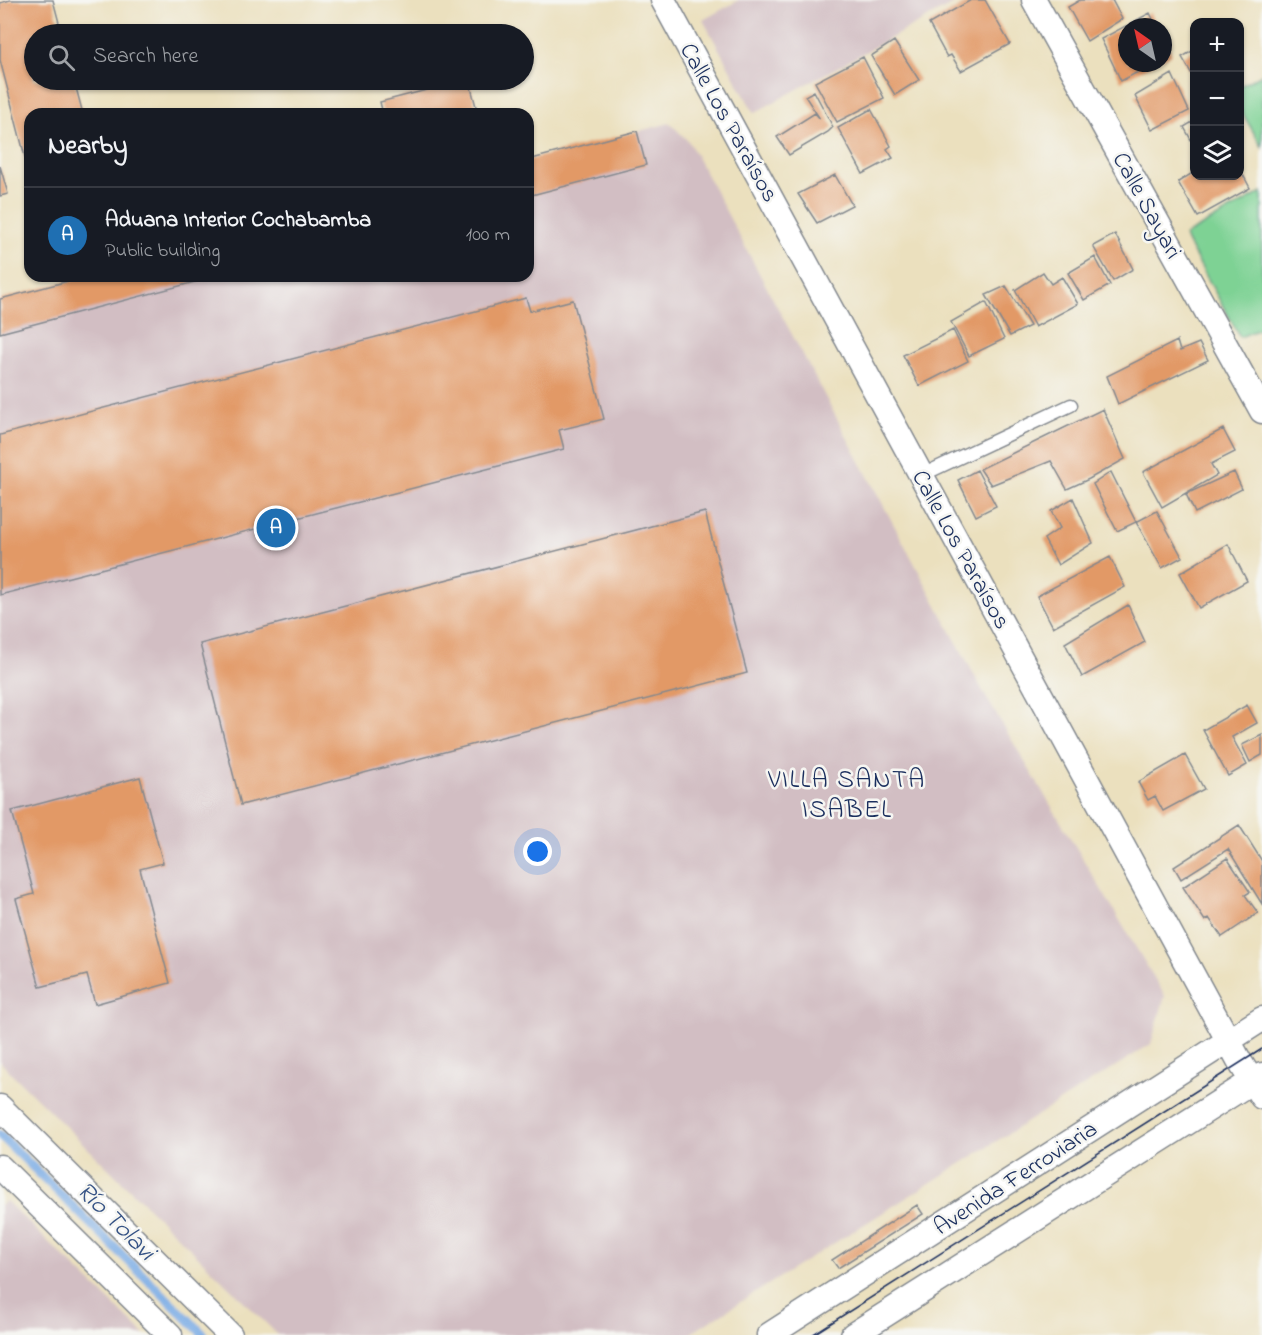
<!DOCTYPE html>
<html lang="en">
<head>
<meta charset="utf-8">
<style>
	:root { --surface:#171b24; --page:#20242c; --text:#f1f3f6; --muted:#9ea1a6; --line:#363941; --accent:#1f6fb2 }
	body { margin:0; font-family:"Indie Flower",sans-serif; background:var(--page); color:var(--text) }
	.controls { position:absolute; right:18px; top:18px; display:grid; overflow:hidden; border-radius:12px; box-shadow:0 2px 4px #0004 }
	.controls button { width:54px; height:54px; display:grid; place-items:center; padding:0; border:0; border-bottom:2px solid var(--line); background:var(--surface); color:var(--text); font:30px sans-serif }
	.compass { position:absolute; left:1118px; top:18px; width:54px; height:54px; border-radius:50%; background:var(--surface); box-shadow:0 2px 4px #0004; rotate:326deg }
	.you { position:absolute; left:538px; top:852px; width:21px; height:21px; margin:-15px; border:4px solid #fff; border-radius:50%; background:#1a73e8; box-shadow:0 0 0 9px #1a73e833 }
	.badge { display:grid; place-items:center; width:39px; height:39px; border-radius:50%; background:var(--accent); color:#fff; font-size:20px; font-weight:700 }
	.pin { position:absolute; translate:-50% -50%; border:3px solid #fff; box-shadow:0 2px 6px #0006 }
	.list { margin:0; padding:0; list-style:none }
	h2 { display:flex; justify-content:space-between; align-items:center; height:78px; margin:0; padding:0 24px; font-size:26px }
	h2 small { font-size:20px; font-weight:400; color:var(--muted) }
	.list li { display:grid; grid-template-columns:39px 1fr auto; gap:18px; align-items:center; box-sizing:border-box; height:96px; padding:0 24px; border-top:2px solid var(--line) }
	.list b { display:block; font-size:22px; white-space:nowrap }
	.list p { margin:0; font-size:20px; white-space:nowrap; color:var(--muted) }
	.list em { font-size:20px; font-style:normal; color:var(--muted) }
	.icon { flex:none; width:33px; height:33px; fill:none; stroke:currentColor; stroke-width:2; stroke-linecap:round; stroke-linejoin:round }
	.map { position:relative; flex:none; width:1262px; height:1335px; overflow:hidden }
	.search { position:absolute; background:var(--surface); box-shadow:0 2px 4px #0004; left:24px; top:24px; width:510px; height:66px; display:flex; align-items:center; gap:15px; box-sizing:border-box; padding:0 21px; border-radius:33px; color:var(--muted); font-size:22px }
	.panel { position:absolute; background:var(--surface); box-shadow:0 2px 4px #0004; left:24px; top:108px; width:510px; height:174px; border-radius:18px }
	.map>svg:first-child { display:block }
	.industrial { fill:#d2bec3 }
	.green { fill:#7ed294; stroke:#4c8079; stroke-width:1.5 }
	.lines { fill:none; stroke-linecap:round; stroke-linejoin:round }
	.stream { stroke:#79abe5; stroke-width:9 }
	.building { fill:#e29966 }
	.lane-casing { stroke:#83888e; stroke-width:15 }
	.street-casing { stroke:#83888e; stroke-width:27 }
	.lane { stroke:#fff; stroke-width:12 }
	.street { stroke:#fff; stroke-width:24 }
	.tram { stroke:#1b2f5e; stroke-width:1.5 }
	.labels { text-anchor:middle; stroke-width:5; stroke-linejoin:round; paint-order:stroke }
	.street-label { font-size:24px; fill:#1b2f5e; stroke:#f6f6f2 }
	.neighbourhood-label { font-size:26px; letter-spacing:1.5px; fill:#1b2f5e; stroke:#f6f6f2 }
	.water-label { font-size:26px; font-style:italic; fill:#375486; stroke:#f6f6f2 }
</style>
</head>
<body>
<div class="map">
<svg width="1262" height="1335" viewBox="0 0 1262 1335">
	<rect width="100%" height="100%" fill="#f6f6f2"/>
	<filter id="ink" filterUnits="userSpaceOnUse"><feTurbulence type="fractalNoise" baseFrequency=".0167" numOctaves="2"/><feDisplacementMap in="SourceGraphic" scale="12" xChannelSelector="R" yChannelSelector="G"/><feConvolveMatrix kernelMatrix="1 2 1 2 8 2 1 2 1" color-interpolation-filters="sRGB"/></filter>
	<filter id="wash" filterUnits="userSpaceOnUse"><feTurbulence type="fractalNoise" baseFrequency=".008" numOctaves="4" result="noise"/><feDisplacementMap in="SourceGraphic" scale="24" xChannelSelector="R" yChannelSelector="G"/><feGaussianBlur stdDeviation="1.35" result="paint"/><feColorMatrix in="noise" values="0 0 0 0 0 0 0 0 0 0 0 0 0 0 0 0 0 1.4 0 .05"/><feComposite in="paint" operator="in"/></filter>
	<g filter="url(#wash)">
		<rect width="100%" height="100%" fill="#ebe0be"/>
		<path class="industrial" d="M739,0h221l-206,113 -51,-93z
			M670,123l19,19 297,555 179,299 -14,48 -463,291h-410l-278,-273v-763l87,-23h441v-116z
			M6,1201l139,134h-145v-130z"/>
		<path class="green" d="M1262,74v73l-22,-38v-23z
			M1262,192v136l-22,9 -56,-101z"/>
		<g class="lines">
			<path class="stream" d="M0,1135l204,200"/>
		</g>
		<g id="blocks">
			<path class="building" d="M10,0h43l9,34h-28v46h40l9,34h-53l-1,58 -29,-112v-57z
				M971,0h14l25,44 -49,27 -10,-16 -4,2 -18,-33z
				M1080,0h32l10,19 -35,22 -19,-34z
				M1150,13l7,14h-30v36h28l-34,18 -20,-42z
				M1163,37l9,17 -9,5z
				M894,41l25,39 -24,15 -24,-39z
				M1194,50v28l-12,-21z
				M863,57l21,41 -47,24 -22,-40z
				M1172,74l17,37 -37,19 -17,-34z
				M465,80h4l9,34h-95l-3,-12z
				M814,91l19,36 -5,5 -39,23 -12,-18 38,-24 5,6 -15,-23z
				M871,109l20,37 -4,3 6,9 -30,16 -25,-46z
				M1194,121v24l-10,-18z
				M637,131l9,34 -118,31v-36z
				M0,166l8,28 -8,2z
				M1240,169l10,19 -52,29 -20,-35 16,-10v4h46z
				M835,175l17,30 -35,18 -19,-29z
				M1115,234l18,35 -20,12 -20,-35z
				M1095,257l15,28 -26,15 -16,-27z
				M1043,272l8,12 11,-7 16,27 -43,23 -20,-37z
				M87,276h127v1l-214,56v-34z
				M1006,286l24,40 -20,10 -24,-41z
				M526,298l4,13 43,-11 31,119 -45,11 5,19 -564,146v-160z
				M986,302l18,37 -35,17 -18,-34z
				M953,330l15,31 -49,25 -16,-31z
				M1177,341l3,10 19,-8 9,17 -90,44 -11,-28z
				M1103,409l22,50 -36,20 -22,10 -16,-28 -60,24 -11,-16z
				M1223,429l12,23 -24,12 6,11 -55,32 -19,-35z
				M977,470l19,36 -20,10 -18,-36z
				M1111,472l25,50 -19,9 -24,-47z
				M1234,472l8,17 -47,24 -9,-19z
				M1073,498l20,45 -35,22 -14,-26 16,-11 -9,-17z
				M1157,511l25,46 -20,11 -26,-46z
				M705,512l42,161 -506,132 -41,-161z
				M1228,544l19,37 -48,27 -19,-35z
				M1110,557l15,30 -72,40 -16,-31z
				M1128,605l17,37 -63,35 -17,-34z
				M1247,705l10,18 -25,14 15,28 -19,11 -25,-46z
				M1262,735v20l-12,7 -8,-17z
				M1185,755l19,34 -41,22 -8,-15 -7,4 -10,-18z
				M140,777l23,86 -23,6 30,114 -75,21 -8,-29 -47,12 -24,-88 18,-5 -22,-83z
				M1239,825l23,36v43l-34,-55 -47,30 -7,-12z
				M1227,858l23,34 -5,3 13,18 -36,24 -13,-19 -4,3 -22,-34z
				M917,1205l6,9 -85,54 -6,-8z"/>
		</g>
	</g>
	<g filter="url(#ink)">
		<use href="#blocks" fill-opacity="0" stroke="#83888e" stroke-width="1.5"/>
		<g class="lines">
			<defs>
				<path id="lane" d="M922,475l149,-70"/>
				<path id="street" d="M663,0l577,1062 22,35
					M1034,0l228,411
					M0,1107l230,228
					M0,1167l170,168
					M769,1335l493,-316
					M853,1335l409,-260"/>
			</defs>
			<use href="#lane" class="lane-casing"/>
			<use href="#street" class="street-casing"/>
			<use href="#lane" class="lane"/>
			<use href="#street" class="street"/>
			<path class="tram" d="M812,1335l450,-286"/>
		</g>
	</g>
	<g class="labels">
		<g class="street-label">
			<text transform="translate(730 122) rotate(61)" y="8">Calle Los Paraísos</text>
			<text transform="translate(1148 205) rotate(61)" y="8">Calle Sayari</text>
			<text transform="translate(962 549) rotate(61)" y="8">Calle Los Paraísos</text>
			<text transform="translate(1015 1177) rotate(-33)" y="8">Avenida Ferroviaria</text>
		</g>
		<g class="neighbourhood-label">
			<text x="847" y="787">VILLA SANTA<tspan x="847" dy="30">ISABEL</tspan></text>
		</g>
		<g class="water-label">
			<text transform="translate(117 1220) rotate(45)" y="9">Río Tolavi</text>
		</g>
	</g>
</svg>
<div class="controls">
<button>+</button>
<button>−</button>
<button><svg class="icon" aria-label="layers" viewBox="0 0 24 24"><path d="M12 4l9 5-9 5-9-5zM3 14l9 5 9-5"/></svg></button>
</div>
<svg class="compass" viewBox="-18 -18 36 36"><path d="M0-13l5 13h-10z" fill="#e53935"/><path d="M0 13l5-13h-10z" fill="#9ea1a6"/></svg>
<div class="you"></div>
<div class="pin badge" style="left:276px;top:528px">A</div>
<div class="search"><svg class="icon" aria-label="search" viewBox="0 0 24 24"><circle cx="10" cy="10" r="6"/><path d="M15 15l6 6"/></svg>Search here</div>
<section class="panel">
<h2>Nearby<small></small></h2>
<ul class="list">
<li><span class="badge">A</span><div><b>Aduana Interior Cochabamba</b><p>Public building</p></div><em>100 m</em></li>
</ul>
</section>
</div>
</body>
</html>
